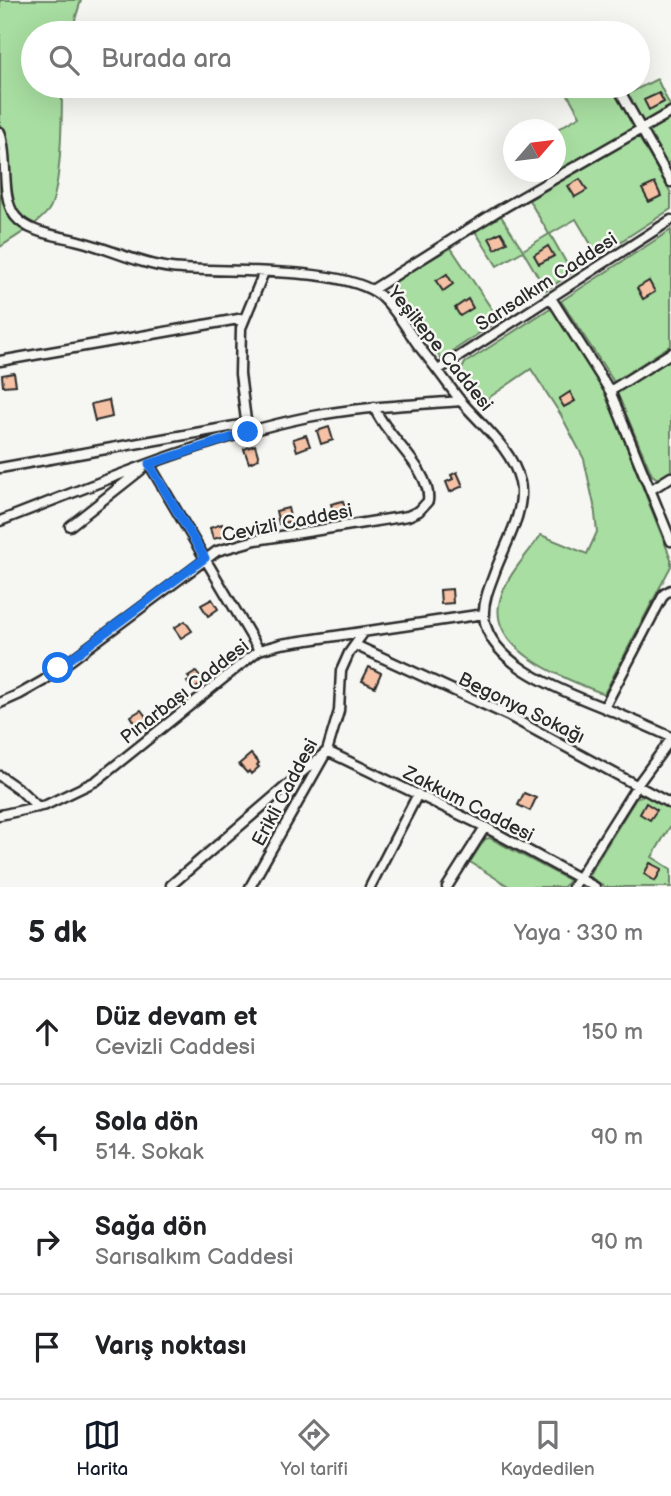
<!DOCTYPE html>
<html lang="tr">
<head>
<meta charset="utf-8">
<style>
	:root { --surface:#fff; --page:#f6f6f6; --text:#202124; --muted:#757577; --line:#e0e0e0; --accent:#111827 }
	body { margin:0; font-family:"Balsamiq Sans",sans-serif; background:var(--page); color:var(--text) }
	.compass { position:absolute; left:503px; top:119px; width:63px; height:63px; border-radius:50%; background:var(--surface); box-shadow:0 7px 28px #0002; rotate:62deg }
	.stop { position:absolute; width:21px; height:21px; margin:-16px; border:5px solid #1a73e8; border-radius:50%; background:#fff }
	.stop.end { background:#1a73e8; border-color:#fff; box-shadow:0 2px 7px #0008 }
	.list { margin:0; padding:0; list-style:none }
	h2 { display:flex; justify-content:space-between; align-items:center; height:91px; margin:0; padding:0 28px; font-size:30px }
	h2 small { font-size:23px; font-weight:400; color:var(--muted) }
	.list li { display:grid; grid-template-columns:46px 1fr auto; gap:21px; align-items:center; box-sizing:border-box; height:105px; padding:0 28px; border-top:2px solid var(--line) }
	.list b { display:block; font-size:26px; white-space:nowrap }
	.list p { margin:0; font-size:23px; white-space:nowrap; color:var(--muted) }
	.list em { font-size:23px; font-style:normal; color:var(--muted) }
	.icon { flex:none; width:38px; height:38px; fill:none; stroke:currentColor; stroke-width:2; stroke-linecap:round; stroke-linejoin:round }
	.map { position:relative; flex:none; width:671px; height:887px; overflow:hidden }
	.search { position:absolute; background:var(--surface); box-shadow:0 7px 28px #0002; left:21px; right:21px; top:21px; height:77px; display:flex; align-items:center; gap:18px; box-sizing:border-box; padding:0 24px; border-radius:38px; color:var(--muted); font-size:26px }
	.sheet { height:511px; background:var(--surface) }
	nav { display:flex; justify-content:space-around; align-items:center; box-sizing:border-box; height:98px; border-top:2px solid var(--line); background:var(--surface); font-size:19px; color:var(--muted) }
	nav a { display:grid; justify-items:center; gap:4px }
	nav .on { color:var(--accent) }
	.map>svg:first-child { display:block }
	.green { fill:#a8dea1; stroke:#6a8466; stroke-width:2 }
	.building { fill:#f5c2a6; stroke:#2b2b2b; stroke-width:2 }
	.lines { fill:none; stroke-linecap:round; stroke-linejoin:round }
	.minor-casing { stroke:#2b2b2b; stroke-width:13 }
	.minor { stroke:#f6f6f2; stroke-width:8 }
	.route { stroke:#1a73e8; stroke-width:9 }
	.labels { text-anchor:middle; stroke-width:5; stroke-linejoin:round; paint-order:stroke }
	.street-label { font-size:19px; fill:#2b2b2b; stroke:#f6f6f2 }
</style>
</head>
<body>
<div class="map">
<svg width="671" height="887" viewBox="0 0 671 887">
	<rect width="100%" height="100%" fill="#f6f6f2"/>
	<filter id="ink" filterUnits="userSpaceOnUse"><feTurbulence type="fractalNoise" baseFrequency=".0143" numOctaves="2"/><feDisplacementMap in="SourceGraphic" scale="14" xChannelSelector="R" yChannelSelector="G"/><feConvolveMatrix kernelMatrix="1 2 1 2 8 2 1 2 1" color-interpolation-filters="sRGB"/></filter>
	<g filter="url(#ink)">
		<path class="green" d="M0,0h81l-10,33h-38v53h29c0,24 0,107 -14,125 -12,15 -32,25 -48,36z
			M657,79l14,29 -24,14 -7,-2 -13,-26z
			M563,86h50l23,41 -78,44 -2,-5v-36l24,-14z
			M671,117v44l-6,4 -18,-31 1,-5z
			M638,136l33,57v16l-73,47 -22,-37 -26,15 22,39 -26,17 -23,-39 -26,15 -22,-35 26,-15 22,34 26,-16 -20,-34z
			M671,230v115l-57,37 -53,-81z
			M451,248l48,72 -58,39 -47,-66 2,-12 4,-4z
			M552,307l52,82 67,170v7l-67,128c-35,-14 -118,-43 -104,-94 6,-24 27,-45 41,-65l46,19 10,-22 -3,-27 -10,-46 -23,-44 -30,-46 -50,34 -17,-18 -4,-12 5,-10z
			M671,358v113l-13,8 -6,-4 -35,-82z
			M648,795l23,15v15l-19,32 19,12v18h-66l-17,-11 49,-79z
			M490,838l79,42 -5,7h-54l-40,-25 15,-23z"/>
		<path class="building" d="M659,93l5,9 -15,8 -5,-10z
			M580,179l7,11 -12,7 -7,-11z
			M655,183l6,13 -12,6 -7,-13z
			M501,232l6,10 -12,7 -6,-11z
			M548,246l6,10 -15,8 -5,-9z
			M447,274l6,10 -10,7 -7,-10z
			M649,281l6,11 -12,7 -6,-11z
			M468,299l5,9 -13,8 -5,-8z
			M14,373l2,12 -13,1 -1,-11z
			M570,392l5,9 -11,6 -5,-8z
			M109,400l3,17 -17,4 -4,-17z
			M329,427l4,13 -12,4 -4,-13z
			M306,435l4,11 -13,5 -4,-12z
			M255,445l4,14 -10,4 -5,-14z
			M457,472l6,14 -13,6 -4,-10 7,-3 -2,-4z
			M343,501l3,10 -12,3 -3,-10z
			M288,508l3,13 -12,3 -3,-13z
			M222,524l3,12 -12,3 -3,-11z
			M452,589l1,14 -12,1 -1,-14z
			M212,599l6,10 -10,7 -7,-11z
			M185,621l7,10 -11,7 -7,-10z
			M369,667l12,6 -6,14 -13,-6z
			M196,672l8,10 -11,8 -6,-8 4,-2 -3,-3z
			M141,710l9,12 -12,6 -7,-12z
			M251,754l8,9 -2,2 2,2 -8,7 -2,-3 -2,2 -8,-9z
			M524,793l12,5 -6,13 -12,-6z
			M646,803l11,7 -7,10 -10,-6z
			M650,863l12,6 -7,12 -11,-7z"/>
		<g class="lines">
			<defs>
				<path id="minor" d="M617,86l54,96
					M0,132c9,25 0,64 15,84 14,18 43,19 64,25 31,8 60,23 92,27 51,6 174,-4 211,29 16,15 26,35 39,52 13,16 26,34 39,51 21,25 52,48 60,82 6,28 -14,61 -24,87 -5,14 -13,31 -12,46 3,51 85,78 123,94 21,9 43,18 64,28
					M372,290l124,-78 175,-100
					M551,298l59,93 61,150
					M0,361l244,-43
					M438,370l233,-150
					M610,391l61,-38
					M247,428l-7,-54 1,-46 23,-56
					M149,464l110,186
					M0,468l246,-44
					M652,489l19,-12
					M0,521c101,-39 202,-82 308,-104 50,-10 102,-12 153,-16
					M70,526l71,-56
					M355,645l152,70 164,89
					M0,703l20,-9 23,-13 174,-130 39,-11 152,-24 11,-5 9,-10c4,-31 -42,-64 -54,-94
					M604,708l60,-114 7,-4
					M0,776l20,14 18,17
					M0,815l46,-10 50,-24 163,-131 22,-6 203,-30
					M171,885l156,-134 158,76 110,60
					M250,887l77,-136 12,-40 2,-40 8,-18 15,-21
					M370,887l48,-93
					M447,887l38,-60
					M573,887l65,-103 33,-45"/>
			</defs>
			<use href="#minor" class="minor-casing"/>
			<use href="#minor" class="minor"/>
		</g>
	</g>
	<g class="lines" filter="url(#ink)">
		<path class="route" d="M58,668l147,-110 -56,-94 99,-32"/>
	</g>
	<g class="labels">
		<g class="street-label">
			<text transform="translate(546 281) rotate(-33)" y="7">Sarısalkım Caddesi</text>
			<text transform="translate(441 348) rotate(51)" y="7">Yeşiltepe Caddesi</text>
			<text transform="translate(287 522) rotate(-11)" y="7">Cevizli Caddesi</text>
			<text transform="translate(184 691) rotate(-38)" y="7">Pınarbaşı Caddesi</text>
			<text transform="translate(522 707) rotate(26)" y="7">Begonya Sokağı</text>
			<text transform="translate(284 792) rotate(-62)" y="7">Erikli Caddesi</text>
			<text transform="translate(469 803) rotate(27)" y="7">Zakkum Caddesi</text>
		</g>
	</g>
</svg>
<svg class="compass" viewBox="-18 -18 36 36"><path d="M0-13l5 13h-10z" fill="#e53935"/><path d="M0 13l5-13h-10z" fill="#757577"/></svg>
<div class="stop" style="left:58px;top:668px"></div>
<div class="stop end" style="left:248px;top:432px"></div>
<div class="search"><svg class="icon" aria-label="search" viewBox="0 0 24 24"><circle cx="10" cy="10" r="6"/><path d="M15 15l6 6"/></svg>Burada ara</div>
</div>
<section class="sheet">
<h2>5 dk<small>Yaya · 330 m</small></h2>
<ul class="list">
<li><svg class="icon" aria-label="ahead" viewBox="0 0 24 24"><path d="M12 20V5M6 11l6-6 6 6"/></svg><div><b>Düz devam et</b><p>Cevizli Caddesi</p></div><em>150 m</em></li>
<li><svg class="icon" aria-label="left" viewBox="0 0 24 24"><path d="M17 20v-9H6M10 6l-5 5 5 5"/></svg><div><b>Sola dön</b><p>514. Sokak</p></div><em>90 m</em></li>
<li><svg class="icon" aria-label="right" viewBox="0 0 24 24"><path d="M7 20v-9h11M14 6l5 5-5 5"/></svg><div><b>Sağa dön</b><p>Sarısalkım Caddesi</p></div><em>90 m</em></li>
<li><svg class="icon" aria-label="arrive" viewBox="0 0 24 24"><path d="M6 21V4h12l-3 4 3 4H6"/></svg><div><b>Varış noktası</b></div></li>
</ul>
</section>
<nav>
<a class="on"><svg class="icon" aria-label="map" viewBox="0 0 24 24"><path d="M3 6l6-2 6 2 6-2v14l-6 2-6-2-6 2zM9 4v14M15 6v14"/></svg>Harita</a>
<a><svg class="icon" aria-label="directions" viewBox="0 0 24 24"><path d="M12 3l9 9-9 9-9-9zM9 14v-3h6M13 9l2 2-2 2"/></svg>Yol tarifi</a>
<a><svg class="icon" aria-label="saved" viewBox="0 0 24 24"><path d="M7 4h10v16l-5-4-5 4z"/></svg>Kaydedilen</a>
</nav>
</body>
</html>
